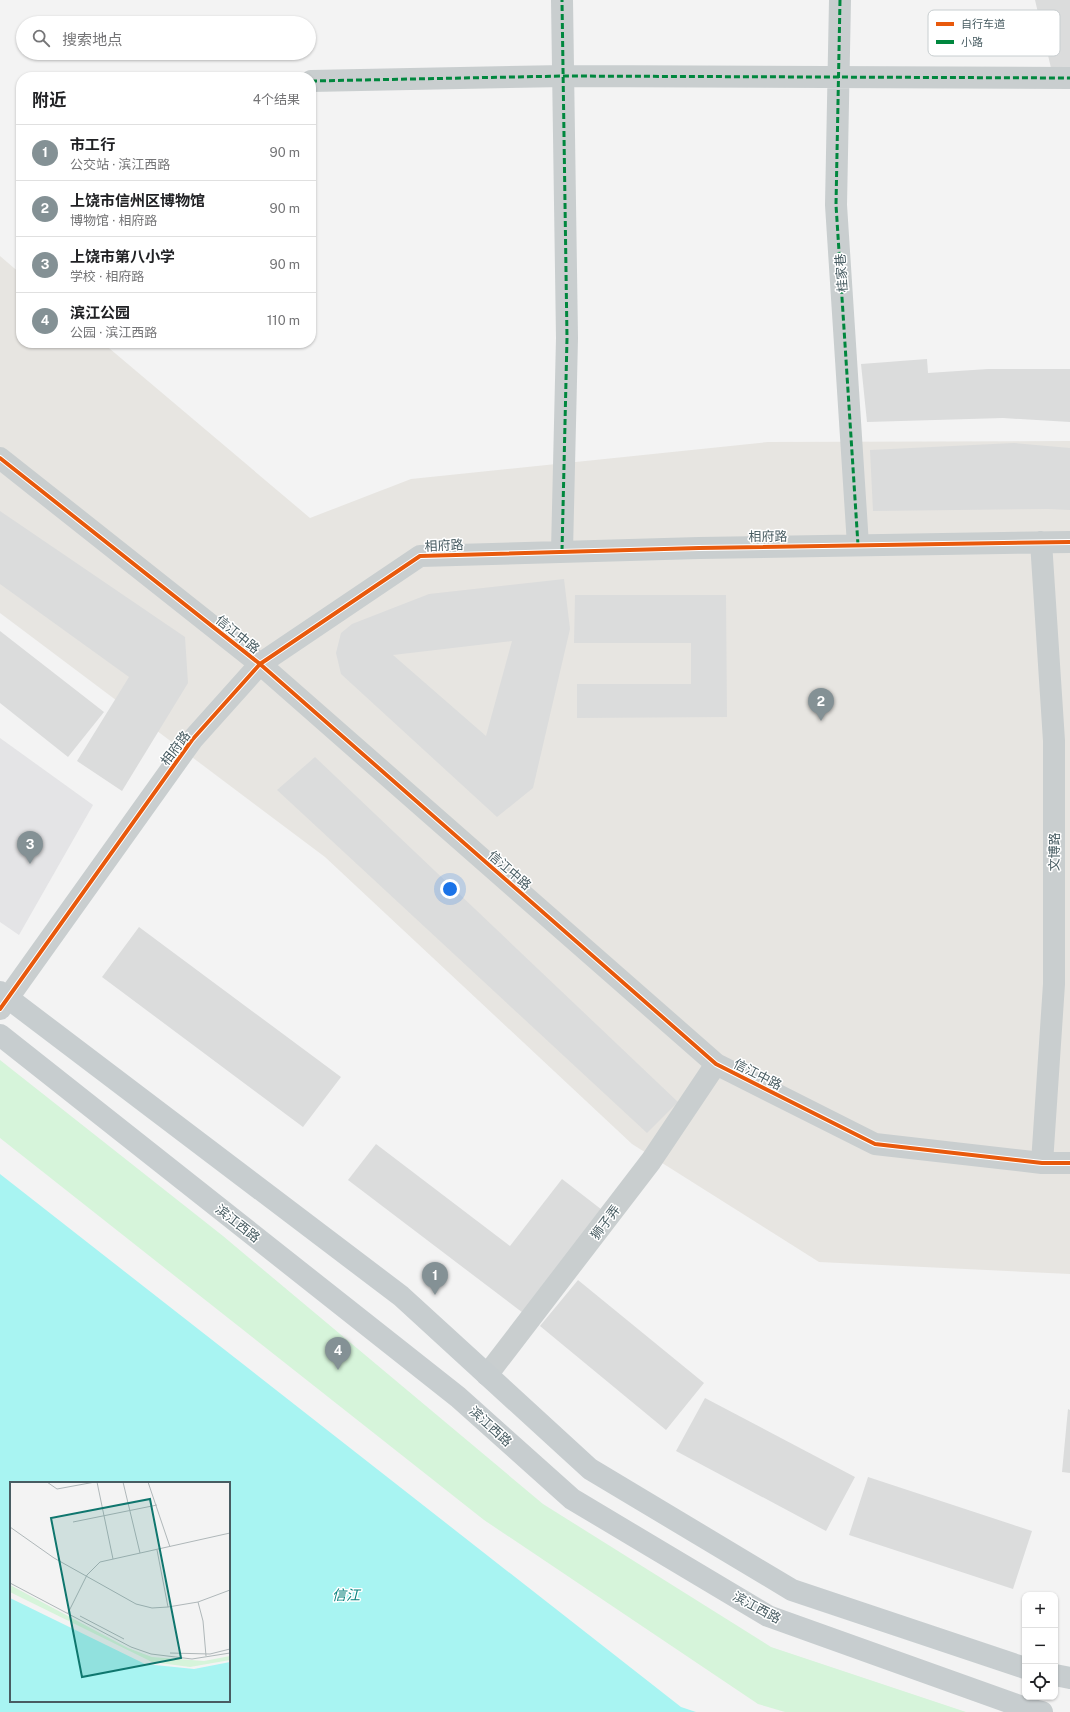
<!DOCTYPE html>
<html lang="zh">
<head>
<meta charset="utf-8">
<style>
	:root { --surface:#fff; --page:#f2f2f2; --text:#202124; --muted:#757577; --line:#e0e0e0; --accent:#849195 }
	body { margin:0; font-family:"Public Sans","Noto Sans SC",sans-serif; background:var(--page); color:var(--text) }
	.controls { position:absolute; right:12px; bottom:12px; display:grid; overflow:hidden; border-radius:8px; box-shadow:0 1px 3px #0004 }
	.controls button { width:36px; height:36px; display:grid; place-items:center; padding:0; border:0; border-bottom:1px solid var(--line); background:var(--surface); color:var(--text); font:20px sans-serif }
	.you { position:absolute; left:450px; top:889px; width:14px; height:14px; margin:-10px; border:3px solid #fff; border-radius:50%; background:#1a73e8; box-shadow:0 0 0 6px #1a73e833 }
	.badge { display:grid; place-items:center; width:26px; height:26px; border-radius:50%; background:var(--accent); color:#fff; font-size:13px; font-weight:700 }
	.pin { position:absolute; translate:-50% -33px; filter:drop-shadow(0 1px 2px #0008) }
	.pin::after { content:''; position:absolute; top:21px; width:14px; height:12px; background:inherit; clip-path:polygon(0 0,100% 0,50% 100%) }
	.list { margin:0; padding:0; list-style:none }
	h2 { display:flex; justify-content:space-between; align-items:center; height:52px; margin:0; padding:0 16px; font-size:17px }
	h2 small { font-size:13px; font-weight:400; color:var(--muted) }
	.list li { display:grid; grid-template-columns:26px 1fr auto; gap:12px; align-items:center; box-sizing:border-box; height:56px; padding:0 16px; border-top:1px solid var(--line) }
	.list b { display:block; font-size:15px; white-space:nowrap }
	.list p { margin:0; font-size:13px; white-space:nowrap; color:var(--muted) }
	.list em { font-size:13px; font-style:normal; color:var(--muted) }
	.icon { flex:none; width:22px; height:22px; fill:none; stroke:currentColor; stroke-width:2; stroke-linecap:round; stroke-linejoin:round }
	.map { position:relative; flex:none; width:1070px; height:1712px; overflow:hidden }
	.search { position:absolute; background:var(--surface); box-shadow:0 1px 3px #0004; left:16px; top:16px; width:300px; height:44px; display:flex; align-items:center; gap:10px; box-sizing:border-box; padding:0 14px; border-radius:22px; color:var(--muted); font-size:15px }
	.panel { position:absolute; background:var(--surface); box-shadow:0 1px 3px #0004; left:16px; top:72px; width:300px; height:276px; border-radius:16px }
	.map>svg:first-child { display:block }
	.commercial { fill:#e7e5e1 }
	.education { fill:#e4e4e6 }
	.green { fill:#d6f4da }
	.water { fill:#a8f4f2; fill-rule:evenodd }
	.building { fill:#dbdcdc; fill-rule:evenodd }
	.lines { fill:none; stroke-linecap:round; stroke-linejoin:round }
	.minor { stroke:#c9cecf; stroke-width:22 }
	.major { stroke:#c7cdcf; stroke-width:22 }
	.quiet { stroke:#00873e; stroke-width:3; stroke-dasharray:6 3; stroke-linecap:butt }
	.cycleway-casing { stroke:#fff; stroke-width:6 }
	.cycleway { stroke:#e8590c; stroke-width:4 }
	.labels { text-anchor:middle; stroke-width:3; stroke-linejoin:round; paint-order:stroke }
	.street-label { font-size:13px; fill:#485c62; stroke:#fff }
	.water-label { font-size:14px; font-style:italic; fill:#06807c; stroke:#fff }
	.inset-road { fill:none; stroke:#afb7b9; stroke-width:1 }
	.view { fill:#0f766e; fill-opacity:0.15; stroke:#0f766e; stroke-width:2 }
	.inset-edge { fill:none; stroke:#485c62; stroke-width:2 }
	.key { fill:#fff; stroke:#c8ced0; stroke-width:1 }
	.key-label { font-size:11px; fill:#485c62 }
</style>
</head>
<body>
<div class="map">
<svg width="1070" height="1712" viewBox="0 0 1070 1712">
	<rect width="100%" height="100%" fill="#f3f3f3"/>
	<path class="commercial" d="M0,256l21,18v69h82l207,175 101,-39 357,-37 302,-1v833l-251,-12 -187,-118 -307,-287 -325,-244z"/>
	<path class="education" d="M0,738l93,67 -74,130 -19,-13z"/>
	<path class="green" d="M0,1060l223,176 320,268 228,143 195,65h-181l-27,-8 -274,-184 -484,-382z"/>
	<path class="water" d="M0,1174l681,533 15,5h-696zM11,1483h218v218h-218z"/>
	<path class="building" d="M1035,0h35v68h-19z
		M927,359l1,14 60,-4h82v53l-67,-4 -136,4 -6,-58z
		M1014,443l56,5v62l-22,-1 -175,2 -3,-61z
		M0,511l185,126 3,46 -66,108 -45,-30 52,-84 -129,-93z
		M564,579l6,50 -37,159 -36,29 -156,-143 -5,-21 5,-20 11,-9 77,-30zM512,641l-26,95 -93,-81z
		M575,595h151l1,122 -150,1v-34h114v-41h-117z
		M0,631l104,81 -36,45 -68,-54z
		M315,757l363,345 -31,31 -370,-343z
		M139,927l202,150 -38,50 -201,-150z
		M376,1144l134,102 52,-67 44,34 -79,103 -179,-136z
		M578,1280l126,103 -38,47 -126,-104z
		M705,1398l150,79 -29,54 -150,-80z
		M1068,1409l2,1v63l-8,-1z
		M868,1477l164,54 -19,58 -164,-54z"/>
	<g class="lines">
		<path class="minor" d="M840,0l-4,205 22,340
			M311,81l253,-5 506,2
			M0,458l260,206 456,400 159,80 167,19h28
			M1041,542l13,199v243l-12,179
			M562,551l5,-213 -5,-338
			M0,1009l192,-269 68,-76 160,-108 279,-8 371,-6
			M487,1375l164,-214 65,-97"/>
		<path class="major" d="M0,992l401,304 189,173 202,121 233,78
			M0,1035l458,362 114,102 196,117 260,93 14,3
			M1055,1675l15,3"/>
		<path class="quiet" d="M840,0l-4,205 22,340
			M311,81l253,-5 506,2
			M562,551l5,-213 -5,-338"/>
		<defs>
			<path id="cycleway" d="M0,458l260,206 456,400 159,80 167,19h28
				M0,1009l192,-269 68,-76 160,-108 279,-8 371,-6"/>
		</defs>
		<use href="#cycleway" class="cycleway-casing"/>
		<use href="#cycleway" class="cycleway"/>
	</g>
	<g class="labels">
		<g class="street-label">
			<text transform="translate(841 273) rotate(-94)" y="5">桂家巷</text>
			<text transform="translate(768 536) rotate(-1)" y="5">相府路</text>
			<text transform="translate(444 545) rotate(-3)" y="5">相府路</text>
			<text transform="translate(238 634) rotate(39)" y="5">信江中路</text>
			<text transform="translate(175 748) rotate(-53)" y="5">相府路</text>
			<text transform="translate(1054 852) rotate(-90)" y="5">文博路</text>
			<text transform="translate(510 870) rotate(41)" y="5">信江中路</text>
			<text transform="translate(758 1074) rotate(27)" y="5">信江中路</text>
			<text transform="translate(605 1222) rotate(-53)" y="5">狮子弄</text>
			<text transform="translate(238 1223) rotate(38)" y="5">滨江西路</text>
			<text transform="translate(491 1426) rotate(42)" y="5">滨江西路</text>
			<text transform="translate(757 1607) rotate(28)" y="5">滨江西路</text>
		</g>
		<g class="water-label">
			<text x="346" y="1600">信江</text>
		</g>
	</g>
	<g transform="translate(10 1482)">
		<rect width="220" height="220" fill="#f3f3f3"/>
		<path d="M0,103l118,63 24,9 52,4 26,-5v4l-40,7 -38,-5 -132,-65 -10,-5z" fill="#d6f4da"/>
		<path d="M0,116l135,66 49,5 36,-7v40h-220z" fill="#a8f4f2"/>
		<path class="inset-road" d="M37,0l10,7 38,-7M87,0l16,77M113,0l17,71M138,0l22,65M63,40l84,-17M0,45l44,31 82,46 16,4 16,-1 30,-5 32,-12M147,68l11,57M0,101l121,64 20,7 41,5 38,-6M188,120l5,19 3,35M58,131l19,-38 13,-13 130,-29M70,134l44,23M160,171l40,1 20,-5"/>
		<path class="view" d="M140,17l31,159 -99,19 -31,-159z"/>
		<rect width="220" height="220" class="inset-edge"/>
	</g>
	<rect x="928" y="10" width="132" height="46" rx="6" class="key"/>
	<rect x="936" y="22" width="18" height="4" fill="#e8590c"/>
	<rect x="936" y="40" width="18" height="4" fill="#00873e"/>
	<g class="key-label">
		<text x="961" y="28">自行车道</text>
		<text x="961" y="46">小路</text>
	</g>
</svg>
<div class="controls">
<button>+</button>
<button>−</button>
<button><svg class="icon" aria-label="locate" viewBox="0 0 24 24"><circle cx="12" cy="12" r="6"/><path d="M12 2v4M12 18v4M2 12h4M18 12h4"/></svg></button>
</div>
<div class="you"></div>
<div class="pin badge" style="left:435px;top:1295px">1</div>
<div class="pin badge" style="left:821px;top:721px">2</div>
<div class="pin badge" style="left:30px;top:864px">3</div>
<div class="pin badge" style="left:338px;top:1370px">4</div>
<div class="search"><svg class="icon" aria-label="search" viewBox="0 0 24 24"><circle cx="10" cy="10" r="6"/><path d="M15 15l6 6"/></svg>搜索地点</div>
<section class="panel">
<h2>附近<small>4个结果</small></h2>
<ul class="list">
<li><span class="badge">1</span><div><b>市工行</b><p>公交站 · 滨江西路</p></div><em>90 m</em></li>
<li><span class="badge">2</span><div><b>上饶市信州区博物馆</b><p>博物馆 · 相府路</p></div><em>90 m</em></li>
<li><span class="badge">3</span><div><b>上饶市第八小学</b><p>学校 · 相府路</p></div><em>90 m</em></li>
<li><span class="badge">4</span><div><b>滨江公园</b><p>公园 · 滨江西路</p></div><em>110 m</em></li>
</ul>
</section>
</div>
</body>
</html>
